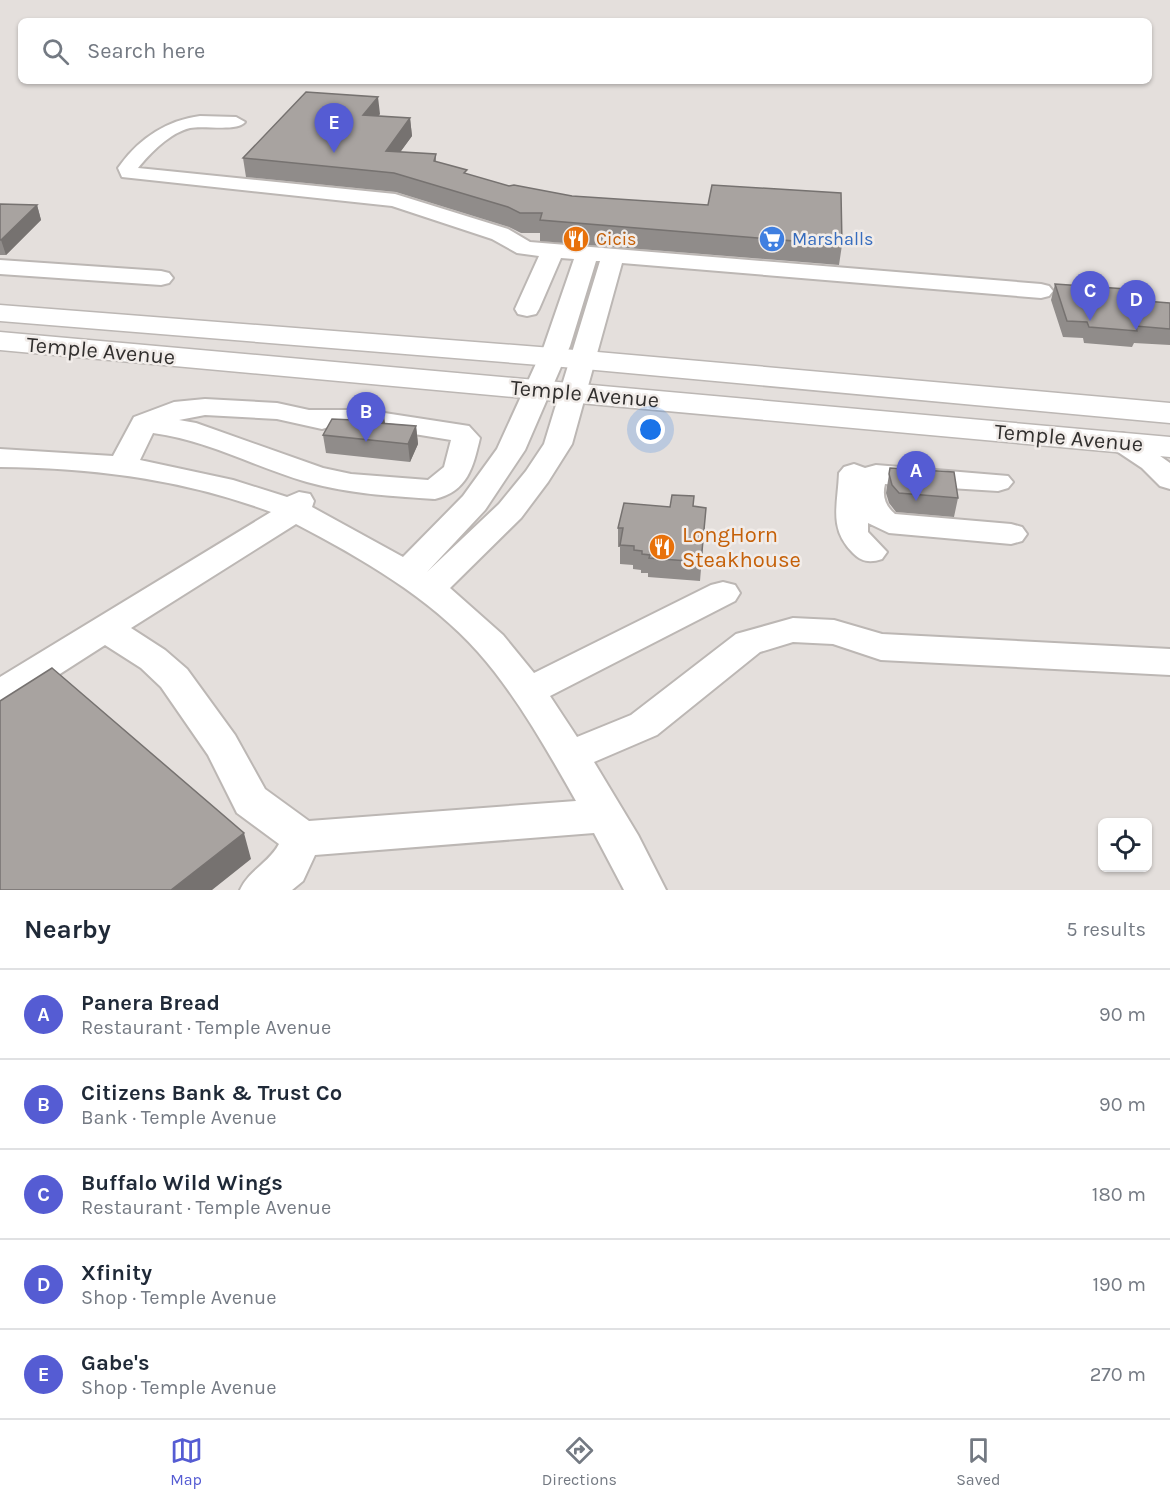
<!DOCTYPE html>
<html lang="en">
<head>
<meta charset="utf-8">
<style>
	:root { --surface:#fff; --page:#f2f2f3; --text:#1f2937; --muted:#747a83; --line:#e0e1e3; --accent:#555cd3 }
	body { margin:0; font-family:Karla,sans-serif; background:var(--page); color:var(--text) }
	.controls { position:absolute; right:18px; bottom:18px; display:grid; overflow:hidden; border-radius:9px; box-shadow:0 2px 4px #0004 }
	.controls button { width:54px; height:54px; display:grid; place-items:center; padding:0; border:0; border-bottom:2px solid var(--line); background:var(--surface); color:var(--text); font:30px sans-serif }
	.you { position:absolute; left:651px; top:430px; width:21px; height:21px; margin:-15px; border:4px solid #fff; border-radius:50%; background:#1a73e8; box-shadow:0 0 0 9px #1a73e833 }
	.badge { display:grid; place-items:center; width:39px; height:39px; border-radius:50%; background:var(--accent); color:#fff; font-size:20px; font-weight:700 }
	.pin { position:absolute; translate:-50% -50px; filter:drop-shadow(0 2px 3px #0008) }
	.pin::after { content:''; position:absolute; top:32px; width:21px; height:18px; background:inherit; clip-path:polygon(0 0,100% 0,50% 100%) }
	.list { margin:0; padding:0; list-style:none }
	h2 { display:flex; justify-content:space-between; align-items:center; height:78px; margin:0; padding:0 24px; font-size:26px }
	h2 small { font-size:20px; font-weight:400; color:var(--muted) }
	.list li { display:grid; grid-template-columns:39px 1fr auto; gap:18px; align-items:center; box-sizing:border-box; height:90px; padding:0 24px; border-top:2px solid var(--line) }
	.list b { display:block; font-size:22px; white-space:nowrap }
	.list p { margin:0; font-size:20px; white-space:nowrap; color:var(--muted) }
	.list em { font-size:20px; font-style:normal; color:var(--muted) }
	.icon { flex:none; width:33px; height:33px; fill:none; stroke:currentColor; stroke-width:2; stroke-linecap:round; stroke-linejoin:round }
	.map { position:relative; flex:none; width:1170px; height:890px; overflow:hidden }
	.search { position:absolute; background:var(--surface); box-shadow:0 2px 4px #0004; left:18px; right:18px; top:18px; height:66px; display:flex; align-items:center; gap:15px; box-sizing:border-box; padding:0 21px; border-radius:9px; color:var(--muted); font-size:22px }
	.sheet { height:528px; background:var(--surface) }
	nav { display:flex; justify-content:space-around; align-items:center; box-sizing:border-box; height:84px; border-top:2px solid var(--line); background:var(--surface); font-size:16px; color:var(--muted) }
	nav a { display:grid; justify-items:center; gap:3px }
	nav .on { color:var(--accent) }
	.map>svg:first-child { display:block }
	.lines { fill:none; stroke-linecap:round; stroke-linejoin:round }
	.minor-casing { stroke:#bcb7b4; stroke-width:4 }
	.major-casing { stroke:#bcb7b4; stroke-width:3 }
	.minor { fill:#fff; fill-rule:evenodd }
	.major { fill:#fff; fill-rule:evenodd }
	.wall { fill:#908c8a }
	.shaded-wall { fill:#767270 }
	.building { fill:#a8a3a0; stroke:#767270; stroke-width:1.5 }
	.labels { text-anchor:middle; stroke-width:5; stroke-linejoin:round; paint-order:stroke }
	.far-food-label { font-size:18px; fill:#c56008; stroke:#f1ece9; text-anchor:start }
	.far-shop-label { font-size:18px; fill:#366cbe; stroke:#f1ece9; text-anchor:start }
	.street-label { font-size:22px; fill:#312f2e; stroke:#f1ece9 }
	.food-label { font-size:22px; fill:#c56008; stroke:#f1ece9; text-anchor:start }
</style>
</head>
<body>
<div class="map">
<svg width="1170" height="890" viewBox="0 0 1170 890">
	<rect width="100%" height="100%" fill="#e4dfdc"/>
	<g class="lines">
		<defs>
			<path id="minor" d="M200,116l36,1 9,5c-7,10 -41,3 -55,6 -20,5 -39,24 -52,40l257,26 113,35 22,13 511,42 8,2 4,5 -4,5 -8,2 -419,-35 -50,181 -24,38 -27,36 -71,70 53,47 31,38 177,-88 12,-3 12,3 5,8 -5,8 -185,95 27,41 54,-22 105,-81 57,-16 41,2 48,14 288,15v26l-289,-15 -48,-16 -40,-2 -33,10 -103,83 -63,27 44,73 28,55h-42l-30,-57 -279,22 -12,26 -11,9h-52c9,-20 29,-27 39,-46l-42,-31 -29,-58 -47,-68 -20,-19 -36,-23 -92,59 -13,4v-31l271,-165c-88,-33 -178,-44 -271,-45v-18l113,7 21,-39 40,-15 31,-3 72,4 32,7h56l104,16 11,12c-7,29 -12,53 -45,61 -43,-3 -86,-5 -128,-17 -52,-15 -100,-42 -154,-49l-13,27 93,20 54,17 12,-5 11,2 4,7 -2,6 91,50 60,-61 34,-47 47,-103 30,-87 -13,-1 -22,51 -3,5 -9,2 -9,-2 -3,-5 24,-53 -22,-3 -25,-14 -100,-33 -270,-29 -4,-9 3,-4c19,-26 47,-44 79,-48zM596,261h4l-56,183 -18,27 -27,33 -72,68 58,-62 40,-60 45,-104zM205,415l72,4 45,10 10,-3h33l86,14 -7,27 -16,13 -77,-6 -28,-6 -127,-45 -17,-3zM296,524c65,34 133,73 182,128 39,44 69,98 98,149l-267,20 -44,-32 -30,-54 -48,-66 -22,-19 -34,-22z
				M0,260l161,11 8,2 4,5 -4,5 -8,2 -161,-11z
				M1122,433l10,3 38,27v26l-10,-3 -18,-18 -30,-20 -4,-6 4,-6z
				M854,464l11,4 11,-3 132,11 5,6 -5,6 -10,3 -113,-7c-3,12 0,22 10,30l116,10 11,3 5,7 -5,7 -11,3 -122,-11 -21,-10v9l19,20 -5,7c-12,4 -20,3 -29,-6 -25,-24 -15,-49 -14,-80l5,-6z"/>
			<path id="major" d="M0,305l552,43 618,55v20l-618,-57 -552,-45z
				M0,332l1170,105v20l-1170,-107z"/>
		</defs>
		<use href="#minor" class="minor-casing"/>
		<use href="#major" class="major-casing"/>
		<use href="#minor" class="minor"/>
		<use href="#major" class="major"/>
	</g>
	<path class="wall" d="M380,114l-2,2 32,2 2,18 -12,16 36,2v8l31,12 42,12 333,59 -3,20 -299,-24v-8h-19l-12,-6 -113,-35 -150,-15 -3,-19z
		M0,204l37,1 4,15 -35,35h-6z
		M1055,284l90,17 25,2v42l-36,-2 -2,4 -48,-4 -1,-5 -20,-1 -12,-37z
		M385,423l31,3 2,18 -8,18 -84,-9 -3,-18z
		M890,468l68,30 -4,19 -58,-5 -7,-9 -3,-10z
		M693,506l13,2 -6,73 -52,-4v-4h-7v-3l-8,-1v-4l-13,-1v-17h-2v-19l52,-21z"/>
	<path class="shaded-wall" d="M378,97l2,17 -15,19 -2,-18z
		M410,118l2,18 -24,33 -2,-18z
		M37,205l4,15 -35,35 -5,-15z
		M384,414l2,18 -7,-9z
		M416,426l2,18 -8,18 -2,-18z
		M244,833l7,26 -39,31h-41z"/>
	<path class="building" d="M306,92l72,5 -15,18 47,3 -24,33 50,3 -2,7 33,9 -3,3 45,13 5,-1 58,11 136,9 4,-20 129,8 1,52 -302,-25 2,-7h-22l-12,-6 -114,-34 -151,-15z
		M0,204l37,1 -36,35h-1z
		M1055,284l86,6 4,11 25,2v26l-34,-3 1,5 -48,-4 -2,-5 -20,-1z
		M359,410l25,4 -5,9 37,3 -8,18 -85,-9 9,-16 22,1z
		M890,468l64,4 4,26 -59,-5 -7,-8 -3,-11z
		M672,495l22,1 -1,10 13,2 -5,54 -52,-4 1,-3 -8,-1v-3l-8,-1v-4l-14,-1 3,-17h-5l6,-25 46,4z
		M52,668l192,165 -73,57h-171v-189z"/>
	<defs>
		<symbol id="restaurant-disc" viewBox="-11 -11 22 22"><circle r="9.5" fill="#e8710a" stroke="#f1ece9"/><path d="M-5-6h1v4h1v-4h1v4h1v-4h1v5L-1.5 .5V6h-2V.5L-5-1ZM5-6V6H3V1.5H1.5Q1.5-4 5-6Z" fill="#fff"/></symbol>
		<symbol id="supermarket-disc" viewBox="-11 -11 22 22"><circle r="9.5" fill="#3f7fe0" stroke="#f1ece9"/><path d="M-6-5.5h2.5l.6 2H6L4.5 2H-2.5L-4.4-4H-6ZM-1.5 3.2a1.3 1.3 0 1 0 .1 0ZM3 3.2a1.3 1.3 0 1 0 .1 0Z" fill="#fff"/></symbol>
	</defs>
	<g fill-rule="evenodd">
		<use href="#restaurant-disc" x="561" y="224" width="30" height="30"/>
		<use href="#supermarket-disc" x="757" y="224" width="30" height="30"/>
		<use href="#restaurant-disc" x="647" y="532" width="30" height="30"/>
	</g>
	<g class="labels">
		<g class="far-food-label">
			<text x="596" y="245">Cicis</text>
		</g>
		<g class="far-shop-label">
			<text x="792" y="245">Marshalls</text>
		</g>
		<g class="street-label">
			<text transform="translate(101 350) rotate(5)" y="8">Temple Avenue</text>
			<text transform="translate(585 393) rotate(5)" y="8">Temple Avenue</text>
			<text transform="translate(1069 437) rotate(5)" y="8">Temple Avenue</text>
		</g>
		<g class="food-label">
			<text x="682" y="542">LongHorn<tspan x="682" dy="25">Steakhouse</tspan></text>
		</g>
	</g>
</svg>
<div class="controls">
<button><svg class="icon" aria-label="locate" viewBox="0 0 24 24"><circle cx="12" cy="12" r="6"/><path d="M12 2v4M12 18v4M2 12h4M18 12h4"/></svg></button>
</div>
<div class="you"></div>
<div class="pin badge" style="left:916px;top:501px">A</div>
<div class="pin badge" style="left:366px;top:442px">B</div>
<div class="pin badge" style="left:1090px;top:321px">C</div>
<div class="pin badge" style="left:1136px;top:330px">D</div>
<div class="pin badge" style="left:334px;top:153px">E</div>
<div class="search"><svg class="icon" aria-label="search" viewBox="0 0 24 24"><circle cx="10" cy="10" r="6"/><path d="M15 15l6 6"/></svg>Search here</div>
</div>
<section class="sheet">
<h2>Nearby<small>5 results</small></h2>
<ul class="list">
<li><span class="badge">A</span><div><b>Panera Bread</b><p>Restaurant · Temple Avenue</p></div><em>90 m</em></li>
<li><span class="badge">B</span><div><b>Citizens Bank &amp; Trust Co</b><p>Bank · Temple Avenue</p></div><em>90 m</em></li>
<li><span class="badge">C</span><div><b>Buffalo Wild Wings</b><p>Restaurant · Temple Avenue</p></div><em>180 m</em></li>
<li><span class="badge">D</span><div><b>Xfinity</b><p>Shop · Temple Avenue</p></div><em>190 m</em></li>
<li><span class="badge">E</span><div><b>Gabe's</b><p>Shop · Temple Avenue</p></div><em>270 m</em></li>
</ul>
</section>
<nav>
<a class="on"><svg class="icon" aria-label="map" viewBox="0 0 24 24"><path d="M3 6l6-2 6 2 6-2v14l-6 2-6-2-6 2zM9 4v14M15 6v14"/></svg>Map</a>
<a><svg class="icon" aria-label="directions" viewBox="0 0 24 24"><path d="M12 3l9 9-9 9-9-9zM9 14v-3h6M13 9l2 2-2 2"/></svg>Directions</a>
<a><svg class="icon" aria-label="saved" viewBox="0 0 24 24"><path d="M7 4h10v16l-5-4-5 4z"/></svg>Saved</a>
</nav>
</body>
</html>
